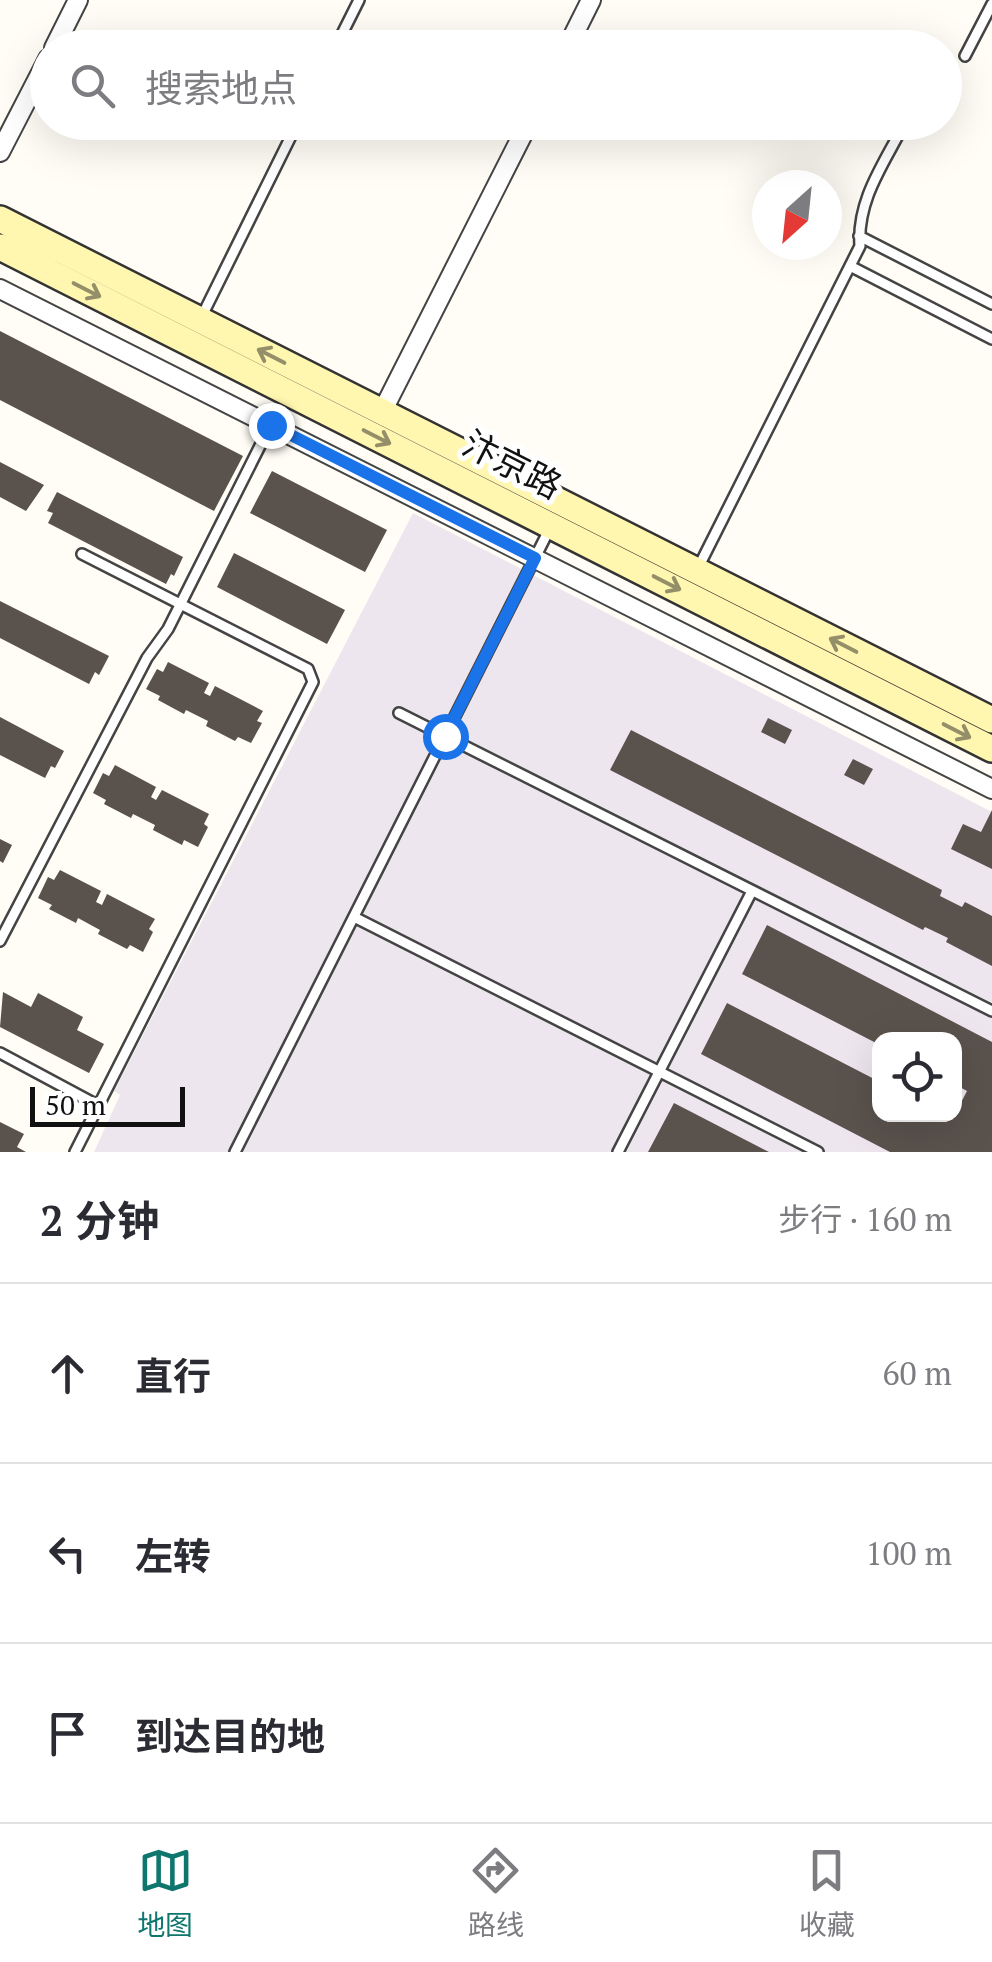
<!DOCTYPE html>
<html lang="zh">
<head>
<meta charset="utf-8">
<style>
	:root { --surface:#fff; --page:#f7f7f7; --text:#2b2b33; --muted:#7c7c81; --line:#e1e1e2; --accent:#0f766e }
	body { margin:0; font-family:"PT Serif","Noto Sans SC",serif; background:var(--page); color:var(--text) }
	.controls { position:absolute; right:30px; bottom:30px; display:grid; overflow:hidden; border-radius:20px; box-shadow:0 10px 40px #0002 }
	.controls button { width:90px; height:90px; display:grid; place-items:center; padding:0; border:0; border-bottom:2px solid var(--line); background:var(--surface); color:var(--text); font:50px sans-serif }
	.compass { position:absolute; left:752px; top:170px; width:90px; height:90px; border-radius:50%; background:var(--surface); box-shadow:0 10px 40px #0002; rotate:207deg }
	.scale { position:absolute; left:30px; bottom:25px; width:155px; box-sizing:border-box; padding-left:10px; border:5px solid #111; border-top:0; font-size:28px; line-height:35px; white-space:nowrap; color:#111; -webkit-text-stroke:8px #fff; paint-order:stroke }
	.stop { position:absolute; width:30px; height:30px; margin:-22px; border:8px solid #1a73e8; border-radius:50%; background:#fff }
	.stop.end { background:#1a73e8; border-color:#fff; box-shadow:0 2px 10px #0008 }
	.list { margin:0; padding:0; list-style:none }
	h2 { display:flex; justify-content:space-between; align-items:center; height:130px; margin:0; padding:0 40px; font-size:42px }
	h2 small { font-size:32px; font-weight:400; color:var(--muted) }
	.list li { display:grid; grid-template-columns:65px 1fr auto; gap:30px; align-items:center; box-sizing:border-box; height:180px; padding:0 40px; border-top:2px solid var(--line) }
	.list b { display:block; font-size:38px; white-space:nowrap }
	.list em { font-size:32px; font-style:normal; color:var(--muted) }
	.icon { flex:none; width:55px; height:55px; fill:none; stroke:currentColor; stroke-width:2; stroke-linecap:round; stroke-linejoin:round }
	.map { position:relative; flex:none; width:992px; height:1152px; overflow:hidden }
	.search { position:absolute; background:var(--surface); box-shadow:0 10px 40px #0002; left:30px; right:30px; top:30px; height:110px; display:flex; align-items:center; gap:25px; box-sizing:border-box; padding:0 35px; border-radius:55px; color:var(--muted); font-size:38px }
	.sheet { height:670px; background:var(--surface) }
	nav { display:flex; justify-content:space-around; align-items:center; box-sizing:border-box; height:140px; border-top:2px solid var(--line); background:var(--surface); font-size:28px; color:var(--muted) }
	nav a { display:grid; justify-items:center; gap:5px }
	nav .on { color:var(--accent) }
	.map>svg:first-child { display:block }
	.industrial { fill:#eee6ef; fill-rule:evenodd }
	.building { fill:#5a524d }
	.lines { fill:none; stroke-linecap:round; stroke-linejoin:round }
	.lane-casing { stroke:#444; stroke-width:14 }
	.street-casing { stroke:#444; stroke-width:22 }
	.secondary-casing { stroke:#333; stroke-width:30 }
	.lane { stroke:#fff; stroke-width:9 }
	.street { stroke:#fff; stroke-width:18 }
	.secondary { stroke:#fff6b0; stroke-width:25 }
	.oneway { stroke:#948f68 }
	.route { stroke:#1a73e8; stroke-width:12 }
	.labels { text-anchor:middle; stroke-width:10; stroke-linejoin:round; paint-order:stroke }
	.street-label { font-size:35px; fill:#111; stroke:#fff }
</style>
</head>
<body>
<div class="map">
<svg width="992" height="1152" viewBox="0 0 992 1152">
	<rect width="100%" height="100%" fill="#fffdf5"/>
	<path class="industrial" d="M413,513l579,299v340h-898l26,-57 -6,-4zM880,1040h74v74h-74z"/>
	<path class="building" d="M0,331l243,125 -29,55 -214,-111z
		M0,462l44,23 -18,26 -26,-14z
		M272,471l115,59 -22,42 -115,-59z
		M57,492l126,65 -9,19 -3,-2 -5,10 -118,-61 5,-10 -6,-2z
		M234,553l111,57 -18,34 -110,-57z
		M0,601l109,55 -10,19 -4,-3 -6,12 -89,-46z
		M168,662l41,21 -5,10 6,3 5,-10 48,25 -6,10 5,2 -11,20 -13,-6 -3,4 -29,-15 2,-5 -22,-11 -2,4 -26,-14 2,-4 -14,-7 11,-20 6,3z
		M0,717l64,34 -9,17 -4,-2 -6,12 -45,-23z
		M768,718l24,12 -7,14 -24,-12z
		M631,730l311,160 -2,6 22,11 3,-5 27,14v50l-46,-24 2,-4 -23,-11 -2,3 -313,-160z
		M853,759l20,10 -9,16 -20,-10z
		M115,765l41,22 -5,10 5,3 6,-10 47,24 -5,10 4,3 -10,20 -14,-7 -2,5 -29,-15 2,-5 -22,-11 -2,4 -27,-14 2,-4 -13,-7 10,-20 6,3z
		M992,810v59l-41,-20 12,-25 18,8z
		M0,839l12,6 -9,18 -3,-2z
		M60,870l41,21 -5,11 6,3 5,-11 48,25 -6,10 4,3 -10,20 -13,-7 -3,4 -29,-15 2,-4 -22,-12 -2,5 -27,-14 3,-4 -14,-7 10,-21 6,3z
		M767,925l225,117v110h-102l-189,-98 26,-51 153,79v32h62l10,6 15,-29 -13,-7v-44h-74v5l-138,-71z
		M3,992l28,15 7,-14 45,24 -6,13 27,14 -15,29 -89,-46z
		M674,1103l95,49h-121z
		M0,1122l24,12 -7,13 9,5h-26z"/>
	<g class="lines">
		<defs>
			<path id="lane" d="M335,48l24,-48
				M965,56l27,-52
				M859,236l133,68
				M850,266l142,73
				M201,318l97,-196
				M698,568l162,-322c-3,-44 21,-78 41,-116
				M399,713l593,298
				M354,917l464,235
				M0,941l147,-283 21,-29 102,-203
				M0,1053l99,53
				M75,1152l238,-470 -5,-13 -226,-115
				M235,1152l314,-622
				M618,1152l134,-261"/>
			<path id="street" d="M54,48l24,-48
				M567,48l24,-48
				M0,152l48,-93
				M0,289l992,500
				M382,412l147,-290"/>
			<path id="secondary" d="M0,219l992,501
				M0,247l992,502"/>
		</defs>
		<use href="#lane" class="lane-casing"/>
		<use href="#street" class="street-casing"/>
		<use href="#secondary" class="secondary-casing"/>
		<use href="#lane" class="lane"/>
		<use href="#street" class="street"/>
		<use href="#secondary" class="secondary"/>
	</g>
	<defs><path id="oneway-shaft" d="M-6 0H5M1.5-3L5.5 0L1.5 3" fill="none" stroke-width="1.6" stroke-linecap="round" stroke-linejoin="round" transform="scale(2.5)"/></defs>
	<g class="oneway">
		<use href="#oneway-shaft" transform="translate(87 290) rotate(27)"/>
		<use href="#oneway-shaft" transform="translate(271 356) rotate(-153)"/>
		<use href="#oneway-shaft" transform="translate(377 437) rotate(27)"/>
		<use href="#oneway-shaft" transform="translate(667 583) rotate(27)"/>
		<use href="#oneway-shaft" transform="translate(843 645) rotate(-153)"/>
		<use href="#oneway-shaft" transform="translate(957 731) rotate(27)"/>
	</g>
	<g class="lines">
		<path class="route" d="M271,425l264,133 -90,178"/>
	</g>
	<g class="labels">
		<g class="street-label">
			<text transform="translate(512 465) rotate(27)" y="12">汴京路</text>
		</g>
	</g>
</svg>
<div class="controls">
<button><svg class="icon" aria-label="locate" viewBox="0 0 24 24"><circle cx="12" cy="12" r="6"/><path d="M12 2v4M12 18v4M2 12h4M18 12h4"/></svg></button>
</div>
<svg class="compass" viewBox="-18 -18 36 36"><path d="M0-13l5 13h-10z" fill="#e53935"/><path d="M0 13l5-13h-10z" fill="#7c7c81"/></svg>
<div class="scale">50 m</div>
<div class="stop" style="left:445px;top:736px"></div>
<div class="stop end" style="left:271px;top:425px"></div>
<div class="search"><svg class="icon" aria-label="search" viewBox="0 0 24 24"><circle cx="10" cy="10" r="6"/><path d="M15 15l6 6"/></svg>搜索地点</div>
</div>
<section class="sheet">
<h2>2 分钟<small>步行 · 160 m</small></h2>
<ul class="list">
<li><svg class="icon" aria-label="ahead" viewBox="0 0 24 24"><path d="M12 20V5M6 11l6-6 6 6"/></svg><div><b>直行</b></div><em>60 m</em></li>
<li><svg class="icon" aria-label="left" viewBox="0 0 24 24"><path d="M17 20v-9H6M10 6l-5 5 5 5"/></svg><div><b>左转</b></div><em>100 m</em></li>
<li><svg class="icon" aria-label="arrive" viewBox="0 0 24 24"><path d="M6 21V4h12l-3 4 3 4H6"/></svg><div><b>到达目的地</b></div></li>
</ul>
</section>
<nav>
<a class="on"><svg class="icon" aria-label="map" viewBox="0 0 24 24"><path d="M3 6l6-2 6 2 6-2v14l-6 2-6-2-6 2zM9 4v14M15 6v14"/></svg>地图</a>
<a><svg class="icon" aria-label="directions" viewBox="0 0 24 24"><path d="M12 3l9 9-9 9-9-9zM9 14v-3h6M13 9l2 2-2 2"/></svg>路线</a>
<a><svg class="icon" aria-label="saved" viewBox="0 0 24 24"><path d="M7 4h10v16l-5-4-5 4z"/></svg>收藏</a>
</nav>
</body>
</html>
